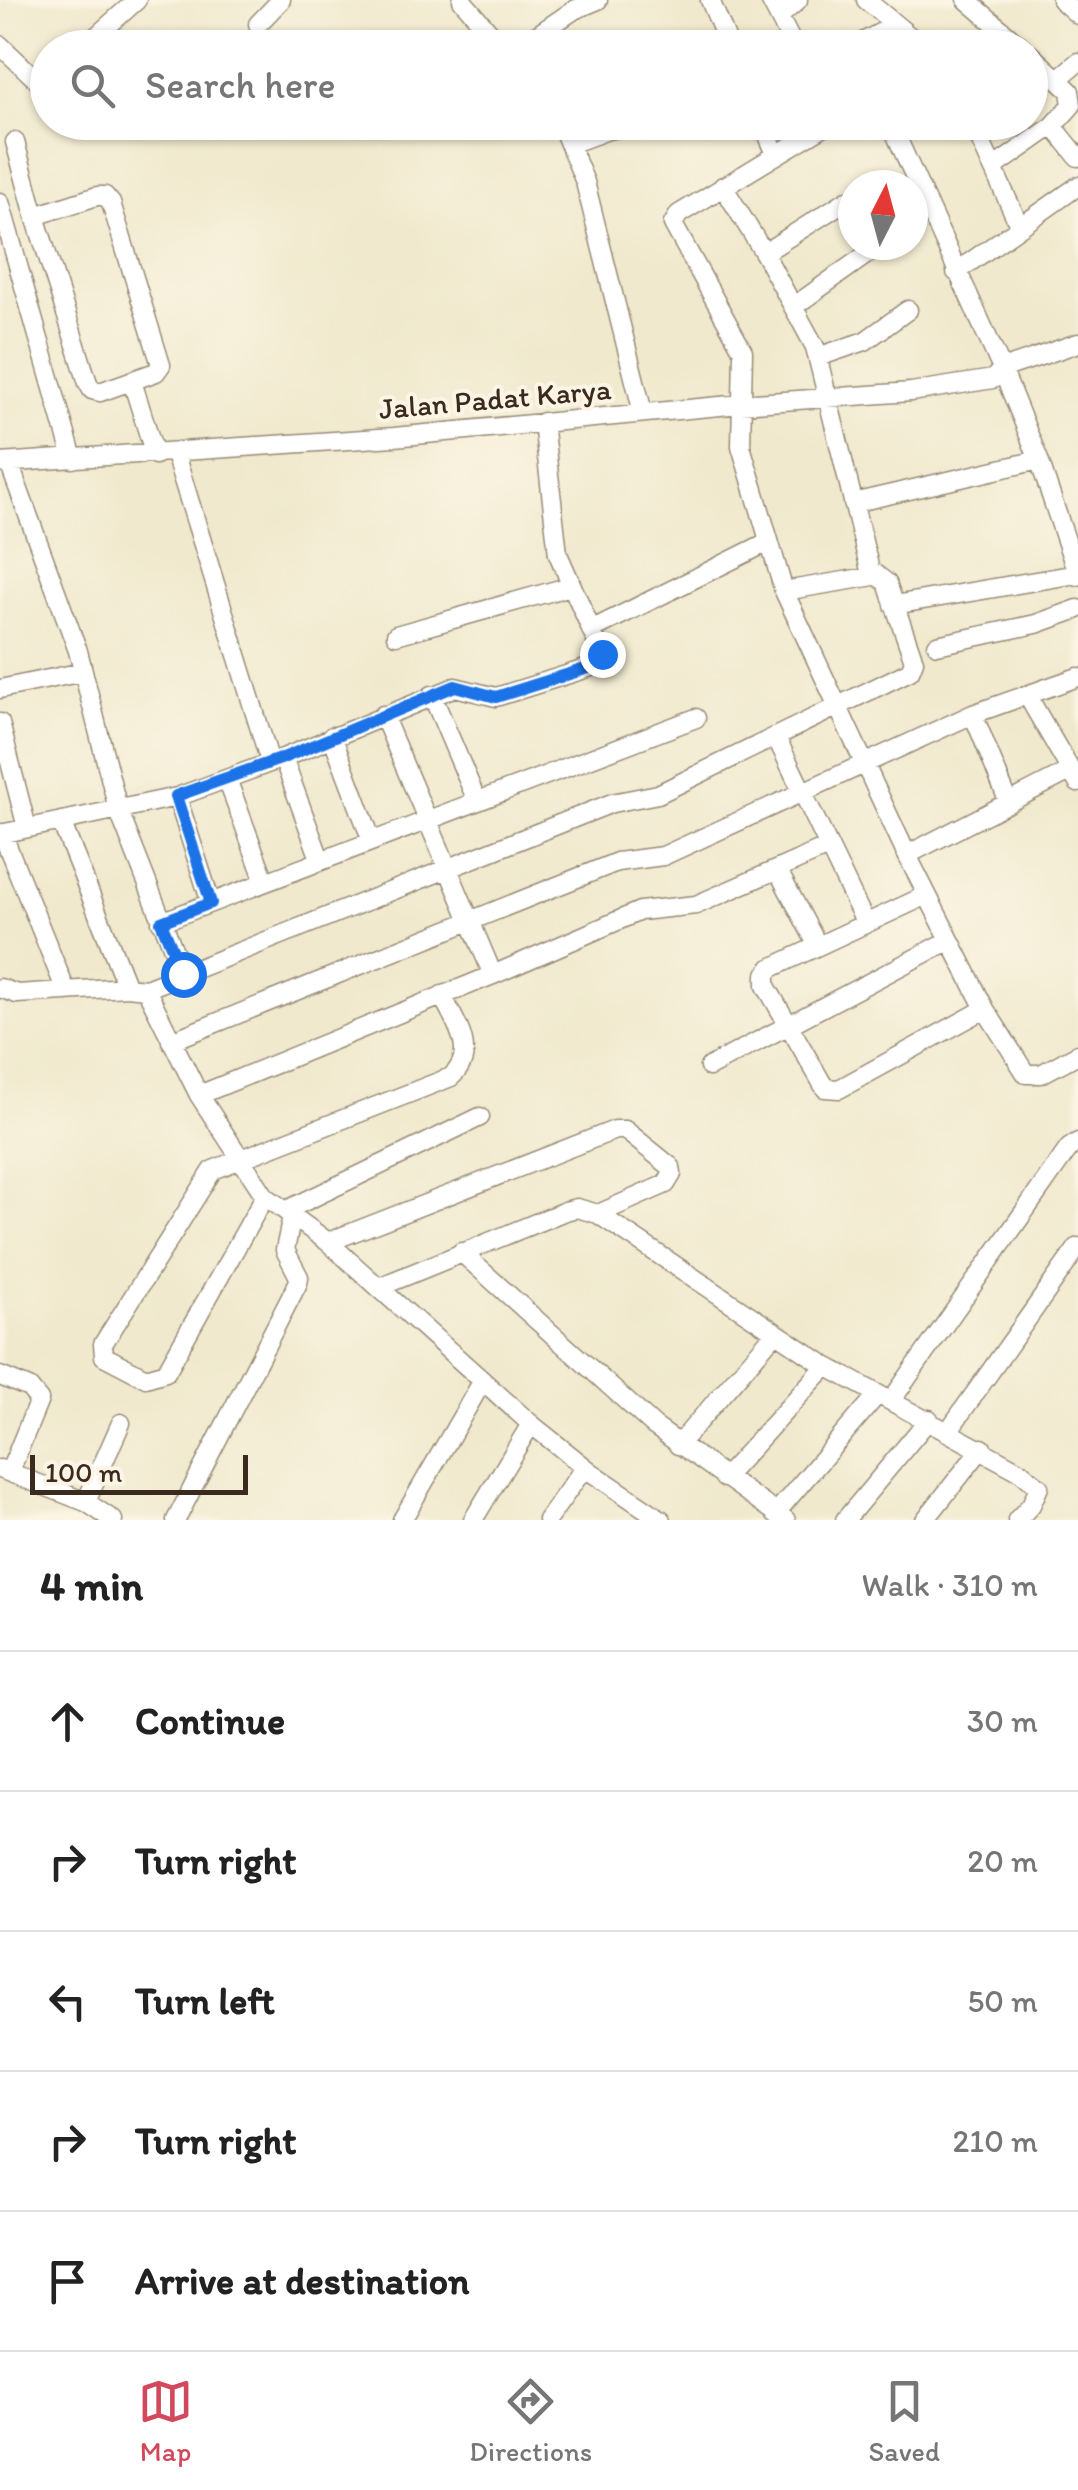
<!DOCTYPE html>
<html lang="en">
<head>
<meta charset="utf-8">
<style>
	:root { --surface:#fff; --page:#f6f6f6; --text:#222; --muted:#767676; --line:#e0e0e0; --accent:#d1495b }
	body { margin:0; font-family:Itim,sans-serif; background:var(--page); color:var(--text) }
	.compass { position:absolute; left:838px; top:170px; width:90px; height:90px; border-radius:50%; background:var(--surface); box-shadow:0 2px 8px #0004; rotate:6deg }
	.scale { position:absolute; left:30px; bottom:25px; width:218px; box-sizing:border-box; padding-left:10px; border:5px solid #3b2a1e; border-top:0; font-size:28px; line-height:35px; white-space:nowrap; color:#3b2a1e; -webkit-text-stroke:8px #fcf5e5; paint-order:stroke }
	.stop { position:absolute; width:30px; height:30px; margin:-22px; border:8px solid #1a73e8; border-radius:50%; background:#fff }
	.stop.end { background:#1a73e8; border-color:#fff; box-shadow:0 2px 10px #0008 }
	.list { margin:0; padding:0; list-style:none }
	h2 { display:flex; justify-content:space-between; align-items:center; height:130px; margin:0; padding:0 40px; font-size:42px }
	h2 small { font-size:32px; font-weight:400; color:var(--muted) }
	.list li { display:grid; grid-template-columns:65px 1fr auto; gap:30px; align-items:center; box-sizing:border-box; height:140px; padding:0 40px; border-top:2px solid var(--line) }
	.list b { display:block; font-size:38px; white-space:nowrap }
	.list em { font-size:32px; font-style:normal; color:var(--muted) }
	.icon { flex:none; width:55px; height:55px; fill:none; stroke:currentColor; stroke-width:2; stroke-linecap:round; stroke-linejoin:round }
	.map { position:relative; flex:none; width:1078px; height:1520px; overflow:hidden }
	.search { position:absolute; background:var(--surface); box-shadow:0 2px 8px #0004; left:30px; right:30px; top:30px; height:110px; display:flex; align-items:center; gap:25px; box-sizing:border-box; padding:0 35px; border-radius:55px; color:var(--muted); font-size:38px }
	.sheet { height:830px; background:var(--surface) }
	nav { display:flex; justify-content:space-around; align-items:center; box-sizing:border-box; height:140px; border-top:2px solid var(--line); background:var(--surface); font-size:28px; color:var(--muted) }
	nav a { display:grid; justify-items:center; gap:5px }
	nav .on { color:var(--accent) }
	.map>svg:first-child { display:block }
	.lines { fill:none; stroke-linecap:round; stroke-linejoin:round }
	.minor-casing { stroke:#968a76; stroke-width:21 }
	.minor { stroke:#fff; stroke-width:18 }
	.route { stroke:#1a73e8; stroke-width:12 }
	.labels { text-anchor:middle; stroke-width:8; stroke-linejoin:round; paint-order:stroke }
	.street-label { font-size:30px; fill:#3b2a1e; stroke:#fcf5e5 }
</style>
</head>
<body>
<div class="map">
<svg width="1078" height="1520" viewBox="0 0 1078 1520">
	<rect width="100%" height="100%" fill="#fcf5e5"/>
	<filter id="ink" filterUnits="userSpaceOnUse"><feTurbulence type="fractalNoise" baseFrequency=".01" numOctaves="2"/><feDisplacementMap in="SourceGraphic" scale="20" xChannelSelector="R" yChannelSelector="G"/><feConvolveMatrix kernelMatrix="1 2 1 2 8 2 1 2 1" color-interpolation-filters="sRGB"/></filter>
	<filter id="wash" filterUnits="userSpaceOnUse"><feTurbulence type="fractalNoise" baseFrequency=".0048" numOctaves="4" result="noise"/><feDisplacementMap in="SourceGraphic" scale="40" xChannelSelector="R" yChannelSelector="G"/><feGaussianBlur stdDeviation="2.25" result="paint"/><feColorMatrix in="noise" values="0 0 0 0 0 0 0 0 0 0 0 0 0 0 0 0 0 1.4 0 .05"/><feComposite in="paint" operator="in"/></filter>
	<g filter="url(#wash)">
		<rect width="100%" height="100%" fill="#f0e9cd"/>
	</g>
	<g filter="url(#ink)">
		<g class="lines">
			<defs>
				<path id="minor" d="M462,0l41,48
					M710,0l20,48
					M770,0l25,48
					M866,0l58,48
					M967,0l56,48
					M1061,0l17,15
					M779,17l19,-17
					M258,24l23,-24
					M623,42l2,6
					M0,45l41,39 7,-6
					M83,48l54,-48
					M518,48l56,-38 24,-10
					M851,48l44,-23
					M1059,78l19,-16
					M560,122l25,60 58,231
					M762,122l14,32
					M831,122l-152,92 -6,10 70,127 -2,95 43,145 123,264 78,154 41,65h15l37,-20
					M890,122l112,247 37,91 39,116
					M972,122l48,105
					M1053,126l25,31
					M15,142l20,74
					M570,144l38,-14 40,-8
					M993,168l60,-42 19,-21 -2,-14 -40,-37
					M97,196h8l6,7 50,162 -5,7 -56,20 -8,-2 -4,-7 -53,-167z
					M0,202l73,257
					M764,253l83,-53h6
					M956,272l122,-86
					M793,307l87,-62
					M818,357l47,-16 43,-31
					M132,381l23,74
					M175,454l95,308
					M0,463l394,-26 347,-33 170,-12 82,-13 9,-10 76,-26
					M9,463l69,188 40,158 65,165
					M853,503l186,-43
					M784,591l90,-15
					M894,605l183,-31
					M591,630l177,-88
					M396,635l175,-49
					M937,645l99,-21 42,-15
					M0,689l83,-17
					M432,695l45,106
					M1027,695l51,88
					M973,714l36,89
					M383,715l110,260
					M0,723l27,105
					M332,736l40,105
					M777,739l89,185
					M283,758l37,101
					M227,779l38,102
					M177,797l34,106
					M61,821l66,166
					M2,833l64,158
					M0,834l177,-37 106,-39 172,-71 41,10 102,-32 4,-11 -44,-100 -15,-132
					M907,855l163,-84
					M778,871l40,75
					M927,895l-156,73 -5,6v12l56,97 3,5 14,1 146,-80
					M161,922l535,-204
					M0,988l17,6 110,-7 19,2 466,-186 46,-9 252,-123 4,-10 -27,-78 -17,-13 -55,-223 -51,-94 -41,-67
					M146,989l53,106 66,101 63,46 203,182 60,48 71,48
					M171,1041l446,-179 46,-6 310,-142 105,-37
					M709,1067l241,-127
					M199,1095l294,-120 147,-64 56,-6 132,-58
					M265,1196l-99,176 -20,6 -42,-22 -1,-12 110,-174 238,-93c28,-25 4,-54 -9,-82
					M287,1210l193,-93
					M328,1242l287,-112h10l46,37 1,7 -6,10 -68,30
					M461,1252l193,174 132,94
					M379,1287l186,-76 12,-3 21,6 228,152 195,106 18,15 -8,18 -14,15
					M0,1376l29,12 10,12 -29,71
					M891,1401l178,-253 9,-6
					M949,1430l129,-183
					M678,1445l96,-111
					M0,1469l86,33 35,-79
					M724,1478l102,-112
					M86,1502l27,18
					M775,1514l103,-120
					M176,1520l122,-237 1,-6 -14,-27 7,-34
					M402,1520l80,-138
					M473,1520l58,-96
					M547,1520l38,-53
					M845,1520l84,-101
					M925,1520l57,-72"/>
			</defs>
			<use href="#minor" class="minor-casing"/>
			<use href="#minor" class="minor"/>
		</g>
	</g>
	<g class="lines" filter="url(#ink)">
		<path class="route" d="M183,974l-22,-52 50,-19 -35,-107 107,-38 172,-72 41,11 102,-32 4,-11"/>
	</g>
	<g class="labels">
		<g class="street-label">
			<text transform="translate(495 399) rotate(-5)" y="10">Jalan Padat Karya</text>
		</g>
	</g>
</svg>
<svg class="compass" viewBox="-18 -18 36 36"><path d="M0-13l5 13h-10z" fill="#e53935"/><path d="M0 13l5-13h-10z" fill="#767676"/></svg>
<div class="scale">100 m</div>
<div class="stop" style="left:183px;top:974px"></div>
<div class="stop end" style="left:602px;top:654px"></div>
<div class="search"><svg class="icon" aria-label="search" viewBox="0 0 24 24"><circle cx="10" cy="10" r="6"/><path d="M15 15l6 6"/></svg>Search here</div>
</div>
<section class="sheet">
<h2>4 min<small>Walk · 310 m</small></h2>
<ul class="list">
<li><svg class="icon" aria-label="ahead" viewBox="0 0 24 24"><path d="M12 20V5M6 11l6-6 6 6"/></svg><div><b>Continue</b></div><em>30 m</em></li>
<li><svg class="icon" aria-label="right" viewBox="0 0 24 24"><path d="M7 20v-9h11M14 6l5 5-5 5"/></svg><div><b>Turn right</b></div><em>20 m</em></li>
<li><svg class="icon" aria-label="left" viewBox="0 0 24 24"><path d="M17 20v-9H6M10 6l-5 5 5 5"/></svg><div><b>Turn left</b></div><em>50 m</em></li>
<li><svg class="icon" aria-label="right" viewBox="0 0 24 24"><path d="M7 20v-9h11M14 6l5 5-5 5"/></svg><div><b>Turn right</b></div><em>210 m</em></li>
<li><svg class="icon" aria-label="arrive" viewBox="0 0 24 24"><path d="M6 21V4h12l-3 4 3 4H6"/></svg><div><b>Arrive at destination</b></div></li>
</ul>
</section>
<nav>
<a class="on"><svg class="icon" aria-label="map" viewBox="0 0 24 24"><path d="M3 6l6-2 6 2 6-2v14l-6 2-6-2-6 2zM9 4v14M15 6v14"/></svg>Map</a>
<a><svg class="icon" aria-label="directions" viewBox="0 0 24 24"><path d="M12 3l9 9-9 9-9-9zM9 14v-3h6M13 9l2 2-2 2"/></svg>Directions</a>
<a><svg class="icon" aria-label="saved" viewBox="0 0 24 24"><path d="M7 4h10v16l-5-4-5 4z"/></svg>Saved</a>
</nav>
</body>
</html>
